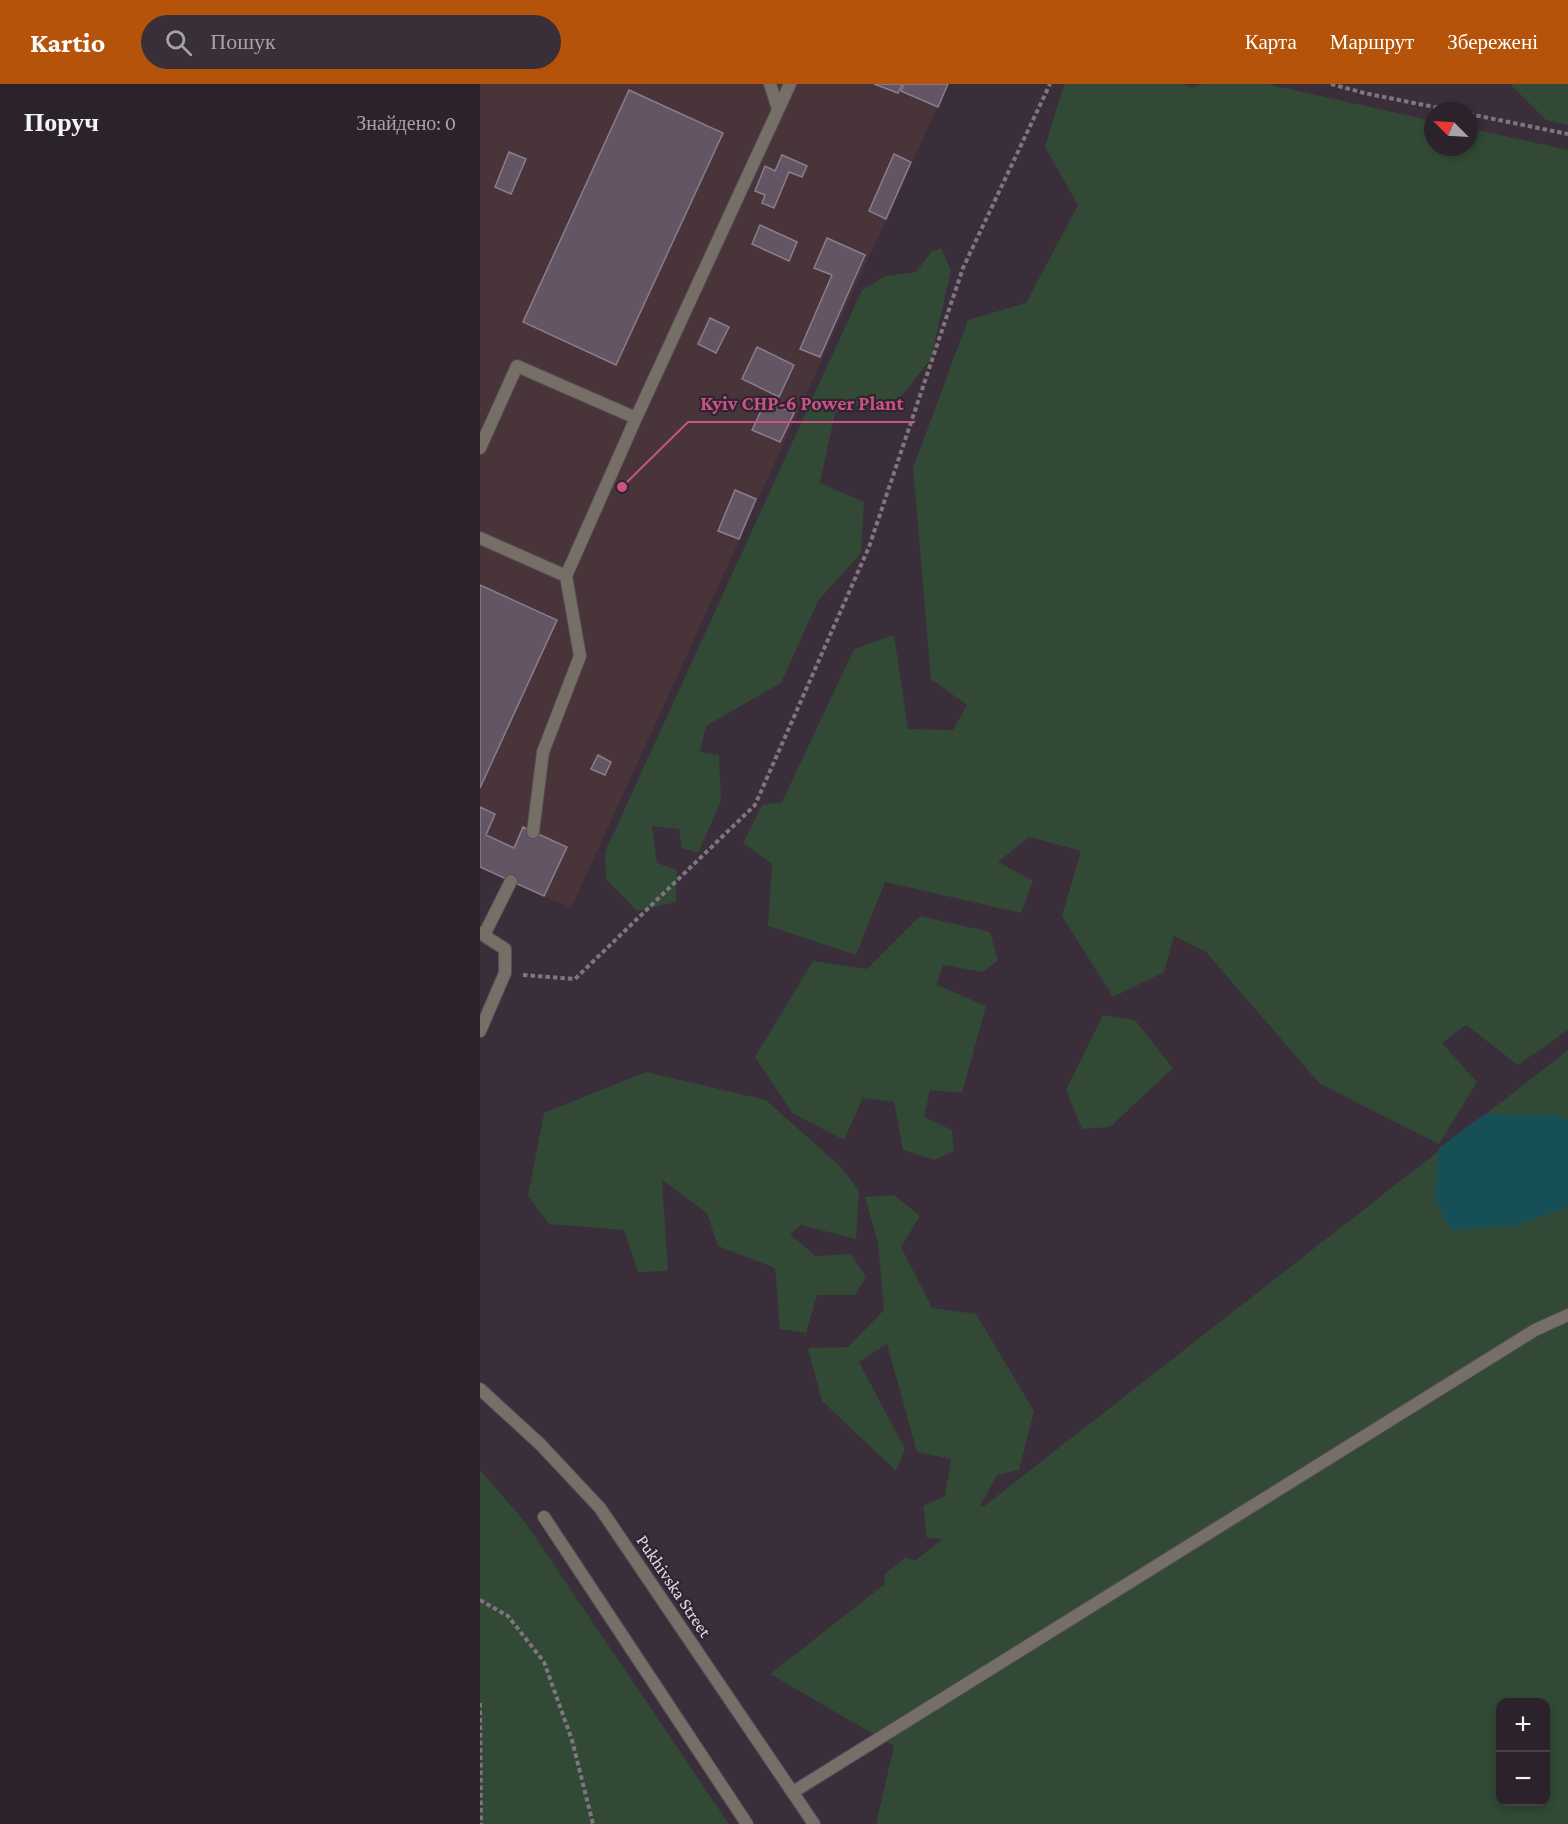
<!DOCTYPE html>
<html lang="uk">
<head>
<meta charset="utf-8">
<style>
	:root { --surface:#2c222c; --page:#382f38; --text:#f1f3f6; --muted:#a6a4a9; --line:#483f48; --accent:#b45309 }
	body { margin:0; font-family:"Crimson Pro",serif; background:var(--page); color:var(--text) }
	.controls { position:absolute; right:18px; bottom:18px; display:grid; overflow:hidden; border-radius:12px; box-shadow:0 3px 9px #0003 }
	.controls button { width:54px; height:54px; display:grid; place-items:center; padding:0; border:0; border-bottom:2px solid var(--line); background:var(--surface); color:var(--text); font:30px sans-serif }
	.compass { position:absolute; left:944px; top:18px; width:54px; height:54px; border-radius:50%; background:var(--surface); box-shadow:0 3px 9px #0003; rotate:294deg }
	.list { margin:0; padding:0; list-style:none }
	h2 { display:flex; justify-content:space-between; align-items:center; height:78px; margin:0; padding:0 24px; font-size:26px }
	h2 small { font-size:20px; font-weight:400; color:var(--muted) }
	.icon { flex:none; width:33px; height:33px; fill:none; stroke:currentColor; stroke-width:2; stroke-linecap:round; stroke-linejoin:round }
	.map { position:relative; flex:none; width:1088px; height:1740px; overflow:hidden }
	header { display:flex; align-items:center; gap:36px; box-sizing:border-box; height:84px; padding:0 30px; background:var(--accent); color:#fff }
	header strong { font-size:28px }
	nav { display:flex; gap:33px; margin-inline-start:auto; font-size:21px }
	.search { width:420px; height:54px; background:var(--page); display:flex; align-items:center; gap:15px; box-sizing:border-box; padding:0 21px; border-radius:33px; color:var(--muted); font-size:22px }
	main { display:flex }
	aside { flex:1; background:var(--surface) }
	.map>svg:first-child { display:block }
	.industrial { fill:#483439 }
	.green { fill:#314935; fill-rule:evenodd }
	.water { fill:#174f57 }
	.building { fill:#635564; stroke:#8b7d8d; stroke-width:1.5 }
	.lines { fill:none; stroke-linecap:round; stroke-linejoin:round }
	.service-casing { stroke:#554a56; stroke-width:14 }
	.minor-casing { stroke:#554a56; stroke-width:14 }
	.tertiary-casing { stroke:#554a56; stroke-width:14 }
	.path { stroke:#7f7480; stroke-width:4; stroke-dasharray:4.5 3; stroke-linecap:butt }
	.service { stroke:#766f68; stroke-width:12 }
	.minor { stroke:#766f68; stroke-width:12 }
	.tertiary { stroke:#766f68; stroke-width:12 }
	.labels { text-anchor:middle; stroke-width:4.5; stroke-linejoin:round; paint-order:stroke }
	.street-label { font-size:18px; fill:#e2dae3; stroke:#2f2431 }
	.leader { fill:none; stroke:#cc5284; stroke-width:2 }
	.callout-dot { fill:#cc5284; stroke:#2f2431; stroke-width:2 }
	.callout-label { font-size:20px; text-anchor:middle; font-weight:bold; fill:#cc5284; stroke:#2f2431; stroke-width:4.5; stroke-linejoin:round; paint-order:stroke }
</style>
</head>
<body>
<header>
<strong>Kartio</strong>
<div class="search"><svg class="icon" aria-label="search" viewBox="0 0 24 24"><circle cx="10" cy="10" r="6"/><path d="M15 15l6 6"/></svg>Пошук</div>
<nav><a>Карта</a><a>Маршрут</a><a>Збережені</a></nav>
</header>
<main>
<aside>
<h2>Поруч<small>Знайдено: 0</small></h2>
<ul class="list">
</ul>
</aside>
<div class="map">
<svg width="1088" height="1740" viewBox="0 0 1088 1740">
	<rect width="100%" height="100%" fill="#3a2e3b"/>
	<path class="industrial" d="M0,0h468l-377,824 -91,-41z"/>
	<path class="green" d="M584,0h118l10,3 12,-3h63l166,37v26h36v-19l99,22v880l-50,35 -52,-40 -24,18 35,39 -38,62 -119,-60 -114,-132 -32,-16 -10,36 -51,25 -51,-81 19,-65 -52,-14 -31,25 35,19 -12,32 -136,-31 -29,73 -88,-29 4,-62 -29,-21 19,-38 20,-3 72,-153 40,-14 14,94 45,1 14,-25 -36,-26 -18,-211 55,-148 58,-17 52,-98 -33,-58z
		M1030,0h58v41l-22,-5z
		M461,164l10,22 -20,89 -44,55 -38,-10 -14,9 -15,70 44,19 -3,51 -43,48 -37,82 -75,43 -6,26 19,3 2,46 -23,52 -16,-5 -3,-19 -27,-3 5,37 20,7 -1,32 -39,9 -31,-32 -1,-27 257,-562 24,-14 30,-4 15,-20z
		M440,832l70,16 8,28 -15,12 -40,-7 -6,20 49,21 -24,87 -32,-3 -6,27 28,13 2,21 -20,9 -31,-10 -9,-48 -31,-4 -19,42 -52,-27 -37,-56 58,-96 54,8z
		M623,931l32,5 38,48 -63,59 -28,2 -16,-39z
		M1088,966v774h-692l18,-78 -124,-72 115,-90 -1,-9 22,-18 9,4 27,-22 -15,-1 -4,-32 22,-10 6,-37 -34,-7 -30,-108 -28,18 46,87 -9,22 -74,-70 -14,-53 40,-1 36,-37 -6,-67 -13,-46 29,-2 26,21 -19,31 31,61 44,6 58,97 -15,59 -22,5 -17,31 3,1zM1020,1618h46v100h-46z
		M166,988l120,28 76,68 17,23 -3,48 -55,-14 -11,9 25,22 36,-2 15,23 -11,18h-38l-11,38 -26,-4 -5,-61 -57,-22 -11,-33 -45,-33 6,91 -30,1 -14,-42 -75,-6 -21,-28 16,-83z
		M0,1386l45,52 204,302h-249z"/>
	<path class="water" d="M1005,1030l75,1 8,6v86l-52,19 -66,4 -15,-32 4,-50z"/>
	<path class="building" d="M394,0h28l-4,9z
		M424,0h44l-10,23 -37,-16z
		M149,6l94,43 -107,232 -93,-43z
		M29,68l17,7 -15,35 -16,-7z
		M414,70l17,8 -25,57 -17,-8z
		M302,71l25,11 -5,11 -13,-5 -15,36 -12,-5 3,-8 -10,-4 10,-25 10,5z
		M280,141l37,17 -8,19 -37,-17z
		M347,154l38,17 -45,102 -20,-8 32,-74 -18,-7z
		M230,234l19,9 -13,26 -18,-9z
		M277,263l37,18 -15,32 -37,-18z
		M286,316l28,13 -14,29 -28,-12z
		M255,406l21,9 -17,40 -21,-8z
		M0,501l77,35 -77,168z
		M118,671l13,7 -6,13 -14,-6z
		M0,723l15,7 -9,21 28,13 9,-21 44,20 -23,49 -64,-29z"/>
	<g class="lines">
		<defs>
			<path id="service" d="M290,0l8,25
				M0,364l37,-82 119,52
				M0,454l86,38
				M53,748l10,-80 37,-96 -14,-80 70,-158 154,-334
				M0,849l25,16v24l-25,58
				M4,851l27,-54
				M64,1433l203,307"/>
			<path id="minor" d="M313,1708l742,-462 33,-15"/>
			<path id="tertiary" d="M0,1305l61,56 59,63 214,316"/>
		</defs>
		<use href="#service" class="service-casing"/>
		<use href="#minor" class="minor-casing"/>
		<use href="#tertiary" class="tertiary-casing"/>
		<path class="path" d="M851,0l33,9 90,18
			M989,30l99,20
			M43,891l52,4 180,-174 114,-258 94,-279 87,-184
			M0,1516l28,16 36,46 28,78 21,84
			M0,1619l1,121"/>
		<use href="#service" class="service"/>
		<use href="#minor" class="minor"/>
		<use href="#tertiary" class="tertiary"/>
	</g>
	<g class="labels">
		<g class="street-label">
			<text transform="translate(194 1502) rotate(56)" y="6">Pukhivska Street</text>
		</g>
	</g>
	<path class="leader" d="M142 403L208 338H435"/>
	<circle class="callout-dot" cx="142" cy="403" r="6"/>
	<g class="callout-label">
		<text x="322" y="326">Kyiv CHP-6 Power Plant</text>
	</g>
</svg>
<div class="controls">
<button>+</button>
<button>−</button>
</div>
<svg class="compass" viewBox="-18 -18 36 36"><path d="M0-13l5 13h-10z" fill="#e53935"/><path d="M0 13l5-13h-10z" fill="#a6a4a9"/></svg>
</div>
</main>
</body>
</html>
